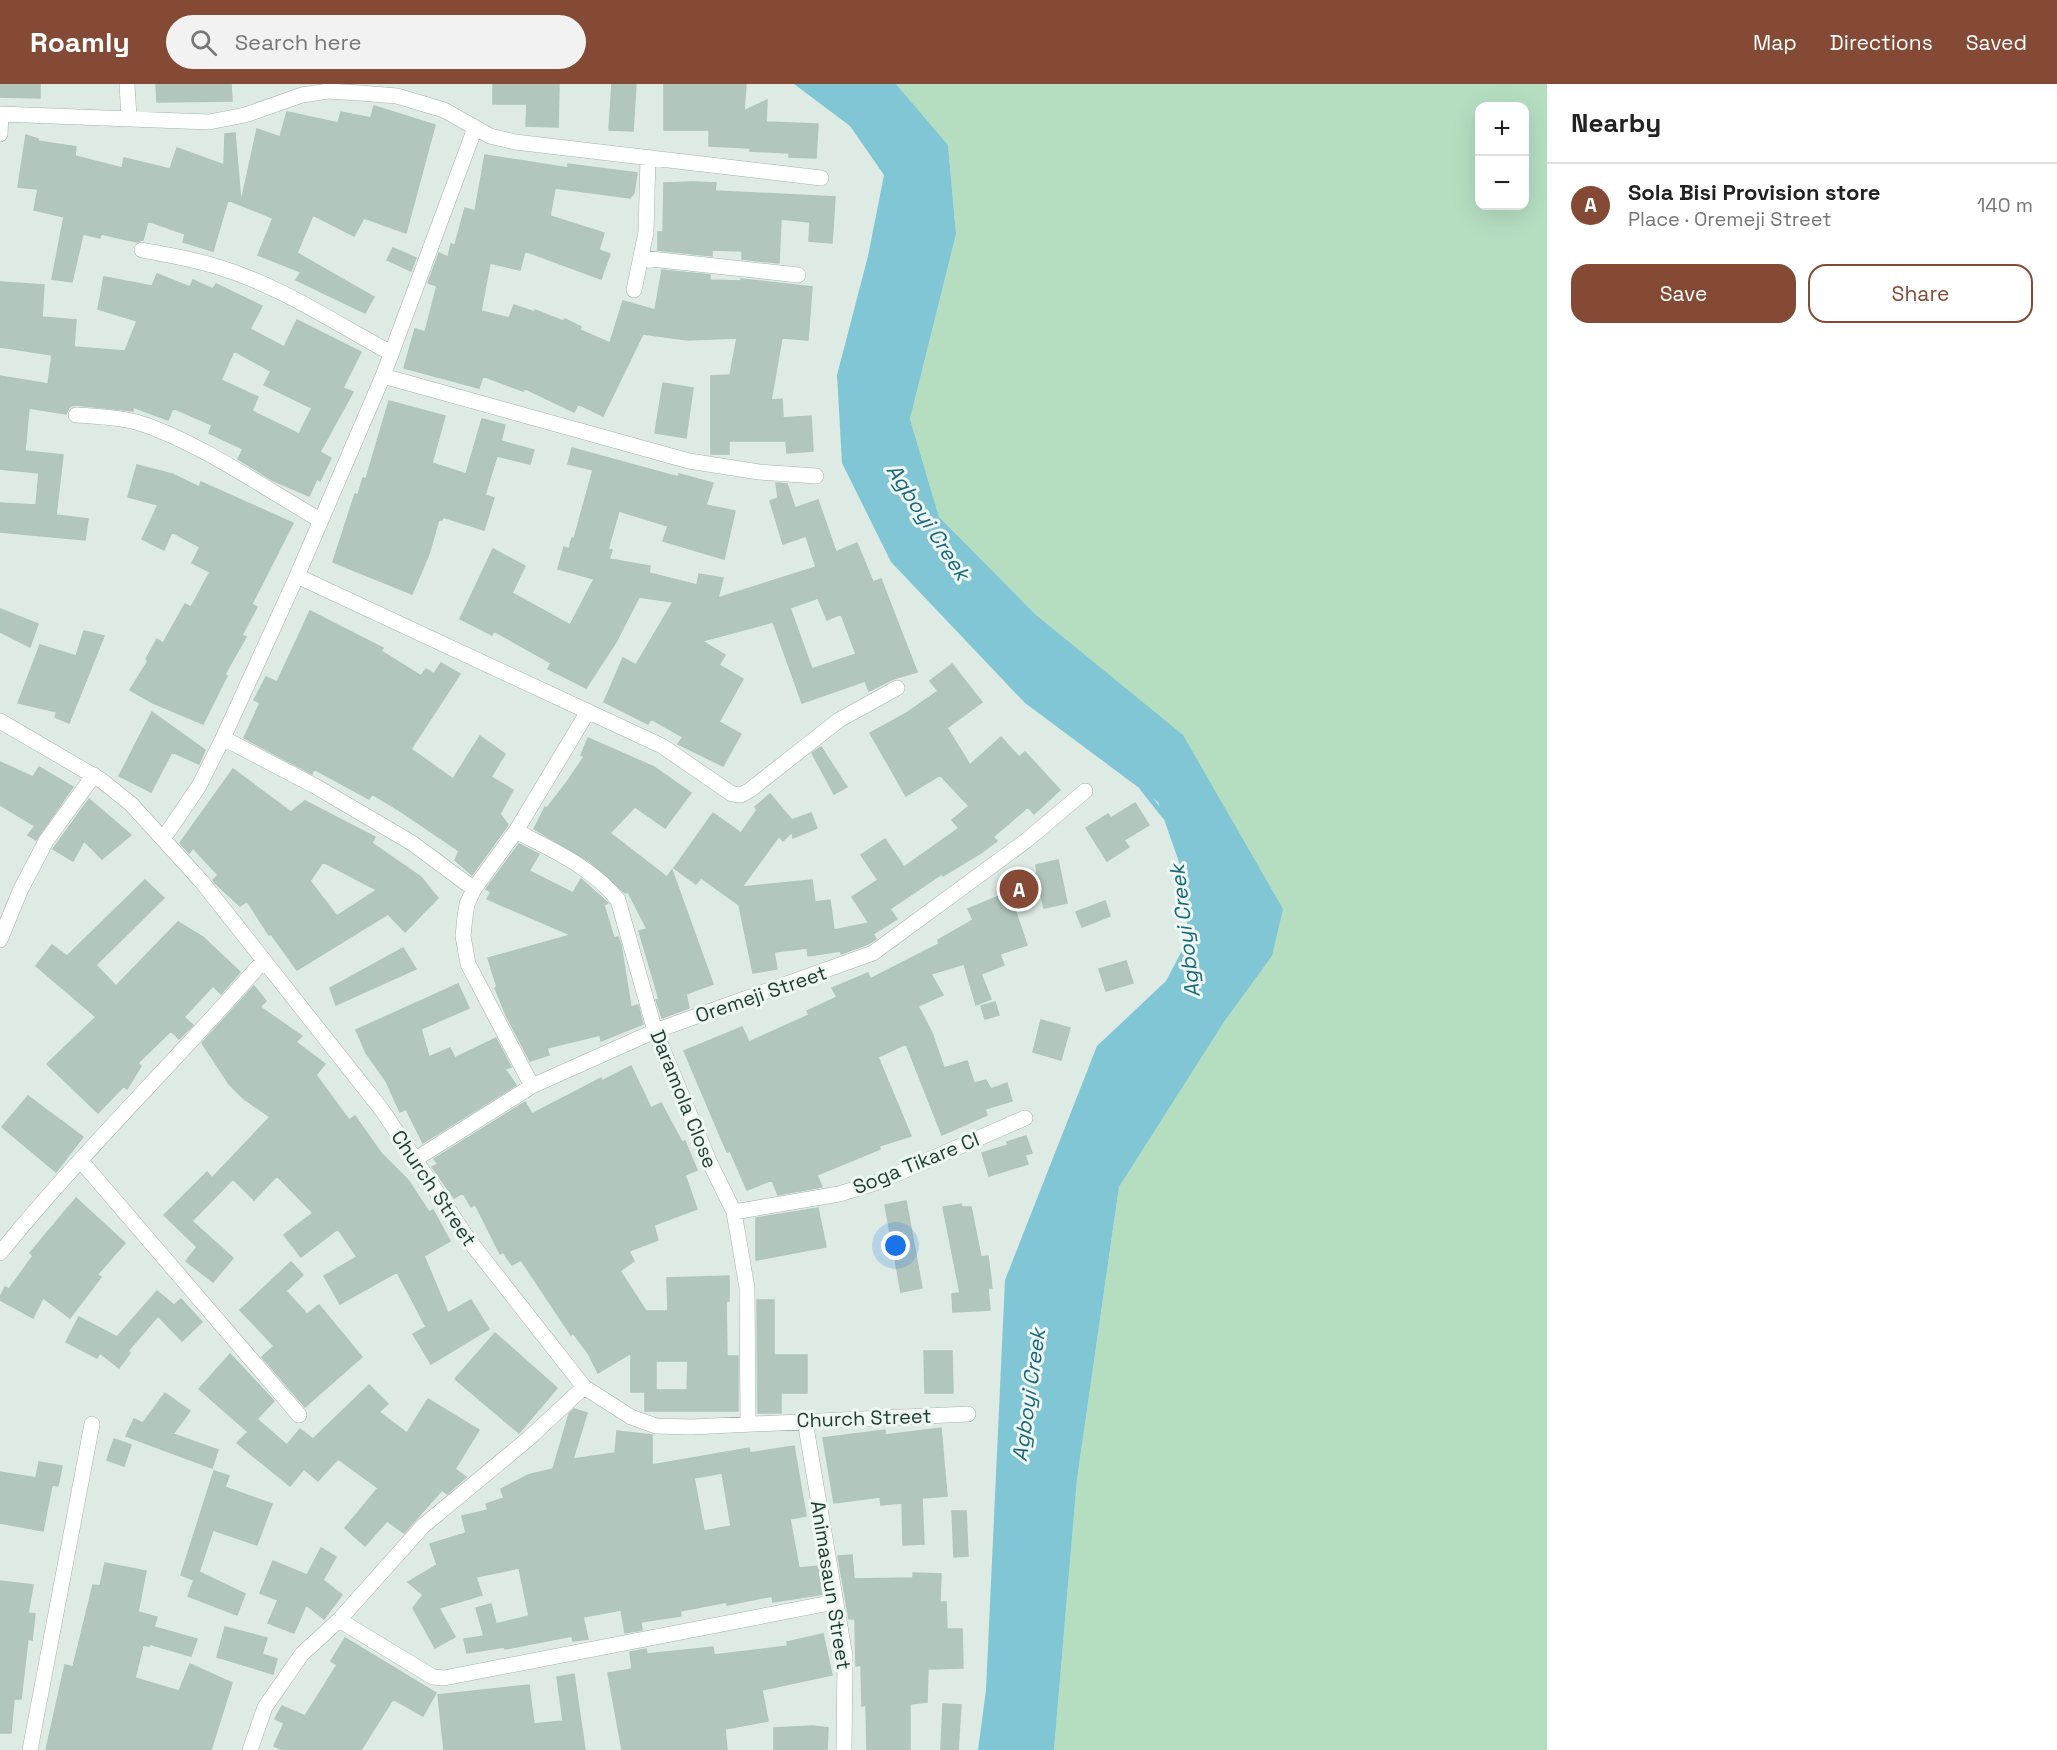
<!DOCTYPE html>
<html lang="en">
<head>
<meta charset="utf-8">
<style>
	:root { --surface:#fff; --page:#f2f2f2; --text:#222; --muted:#767676; --line:#e0e0e0; --accent:#844a35 }
	body { margin:0; font-family:"Space Grotesk",sans-serif; background:var(--page); color:var(--text) }
	.controls { position:absolute; right:18px; top:18px; display:grid; overflow:hidden; border-radius:12px; box-shadow:0 6px 24px #0002 }
	.controls button { width:54px; height:54px; display:grid; place-items:center; padding:0; border:0; border-bottom:2px solid var(--line); background:var(--surface); color:var(--text); font:30px sans-serif }
	.you { position:absolute; left:896px; top:1162px; width:21px; height:21px; margin:-15px; border:4px solid #fff; border-radius:50%; background:#1a73e8; box-shadow:0 0 0 9px #1a73e833 }
	.badge { display:grid; place-items:center; width:39px; height:39px; border-radius:50%; background:var(--accent); color:#fff; font-size:20px; font-weight:700 }
	.pin { position:absolute; translate:-50% -50%; border:3px solid #fff; box-shadow:0 2px 6px #0006 }
	.list { margin:0; padding:0; list-style:none }
	h2 { display:flex; justify-content:space-between; align-items:center; height:78px; margin:0; padding:0 24px; font-size:26px }
	h2 small { font-size:20px; font-weight:400; color:var(--muted) }
	.list li { display:grid; grid-template-columns:39px 1fr auto; gap:18px; align-items:center; box-sizing:border-box; height:84px; padding:0 24px; border-top:2px solid var(--line) }
	.list b { display:block; font-size:22px; white-space:nowrap }
	.list p { margin:0; font-size:20px; white-space:nowrap; color:var(--muted) }
	.list em { font-size:20px; font-style:normal; color:var(--muted) }
	.actions { display:flex; gap:12px; padding:18px 24px }
	.actions a { flex:1; padding:14px 0; border:2px solid var(--accent); border-radius:18px; text-align:center; font-size:21px; color:var(--accent) }
	.actions .main { background:var(--accent); color:#fff }
	.icon { flex:none; width:33px; height:33px; fill:none; stroke:currentColor; stroke-width:2; stroke-linecap:round; stroke-linejoin:round }
	.map { position:relative; flex:none; width:1547px; height:1666px; overflow:hidden }
	header { display:flex; align-items:center; gap:36px; box-sizing:border-box; height:84px; padding:0 30px; background:var(--accent); color:#fff }
	header strong { font-size:28px }
	nav { display:flex; gap:33px; margin-inline-start:auto; font-size:21px }
	.search { width:420px; height:54px; background:var(--page); display:flex; align-items:center; gap:15px; box-sizing:border-box; padding:0 21px; border-radius:33px; color:var(--muted); font-size:22px }
	main { display:flex }
	aside { flex:1; background:var(--surface) }
	.map>svg:first-child { display:block }
	.green { fill:#b5dec1; fill-rule:evenodd }
	.water { fill:#81c6d4 }
	.lines { fill:none; stroke-linecap:round; stroke-linejoin:round }
	.stream { stroke:#81c6d4; stroke-width:5 }
	.building { fill:#b3c6be; stroke:#b0c5bd; stroke-width:1.5; fill-rule:evenodd }
	.minor-casing { stroke:#a1b3ac; stroke-width:16 }
	.minor { stroke:#fff; stroke-width:15 }
	.labels { text-anchor:middle; stroke-width:6; stroke-linejoin:round; paint-order:stroke }
	.street-label { font-size:20px; fill:#1e3c34; stroke:#eff7f3 }
	.water-label { font-size:21px; font-style:italic; fill:#15687b; stroke:#eff7f3 }
</style>
</head>
<body>
<header>
<strong>Roamly</strong>
<div class="search"><svg class="icon" aria-label="search" viewBox="0 0 24 24"><circle cx="10" cy="10" r="6"/><path d="M15 15l6 6"/></svg>Search here</div>
<nav><a>Map</a><a>Directions</a><a>Saved</a></nav>
</header>
<main>
<div class="map">
<svg width="1547" height="1666" viewBox="0 0 1547 1666">
	<rect width="100%" height="100%" fill="#deebe5"/>
	<path class="green" d="M896,0h651v1666h-493l23,-271 42,-292 105,-165 48,-66 -236,-341 -97,-98 -29,-98 46,-185 -8,-89zM1480,22h44v100h-44z"/>
	<path class="water" d="M794,0h102l52,61 8,89 -46,185 29,98 97,98 147,120 100,174 -11,47 -48,66 -105,165 -42,292 -23,271h-76l8,-60 19,-410 92,-234 69,-65 21,-40v-56l-29,-83 -133,-99 -134,-141 -49,-99 -5,-88 31,-119 16,-81 -34,-49z"/>
	<g class="lines">
		<path class="stream" d="M1142,704l22,28"/>
	</g>
	<path class="building" d="M0,0h40v14l-40,-1z
		M156,0h75l1,17 -75,1z
		M493,0h66l-1,43 -32,-1 1,-22h-34z
		M612,0h24l-3,47 -24,-1z
		M664,0h82l-2,27 23,-11 -1,22 52,2 -2,34 -27,-1v-4l-39,-2v-3l-41,-2v-16h-45z
		M374,22l61,19 -29,108 -42,-15 -10,18 -41,-21 -16,38 77,44 -9,16 -69,-33 5,-8 -43,-17 15,-37 -45,-18 -15,51 -30,-9 2,-8 -37,-13 -5,19 -6,2 -36,-8 -1,4 -17,-4 -11,48 -20,-3 12,-62 -30,-7 4,-21 -20,-2 8,-52 12,4v2l38,6 -1,9 47,12 2,-10 46,11 7,-21 47,17 1,-31 10,-1 6,70 16,-74 23,8 7,-25 51,11 3,-11 30,6z
		M485,71l83,13v-4l69,9 -3,20 -4,5 -75,-10 -5,28 54,17 -5,17 11,4 -9,25 -76,-28 -5,19 -30,-7 -9,48 28,7 5,-13 20,7 1,-2 28,11 2,-2 16,8 -1,3 30,13 13,-42 32,9 7,-40 48,5v5l31,1v-2l71,8 -4,53 -26,-2 -11,62 11,-1 1,19 28,-2 2,35 -26,2 -1,-12h-57v13h-18v-78l19,-1 7,-37 -49,2 -45,-6 -40,82 -25,-12 -4,8 -50,-24 -1,3 -40,-15 -4,12 -75,-20 11,-39 10,3 12,-46 -9,-3 11,-30 9,4 3,-13 4,1 10,-37 10,3z
		M693,98l23,1 -1,8 120,6 -3,46 -23,-2 1,-19 -29,-3 -2,44 -37,-4v-8l-30,-1v6l-54,-6v-18h5l1,-49z
		M393,164l23,10 -5,13 -24,-11z
		M157,190l33,13 3,-7 20,9 3,-5 46,22 -12,23 34,18 13,-27 64,32 -18,36 10,4 -33,60 11,6 -11,23 -3,-2 -8,17 -37,-16 -34,-21 5,-10 -34,-16 3,-8 -39,-17 -5,12 -35,-13v4l-57,-6 -6,1 -4,8 -37,-6 -4,43 38,4 -7,60 32,4 -3,21 -85,-8v-29l36,2 3,-32 -39,-4v-93l48,8 4,-29 -52,-8v-65l44,3 -2,32 34,3 -2,27 51,4 12,-30 -39,-12 6,-32 48,9zM234,267l37,20 -7,14 48,23 -13,26 -47,-23 6,-14 -37,-17z
		M663,299l30,5 -7,50 -31,-5z
		M389,317l56,15 -13,47 34,11 16,-55 23,6 -4,16 33,9 -4,14 -33,-8 -12,39 9,3 -10,32 -41,-13 -1,3 -3,-1 -10,35 -17,40 -79,-32 22,-68 3,1 5,-17 3,1z
		M572,364l106,29 1,-3 34,9 -7,22 29,6 -11,48 -61,-18 5,-15 -49,-15 -11,38 4,1 -3,9 41,7 -1,7 48,12 2,-11 24,4 -5,20 98,-31 -10,-31 -23,8 -13,-43 8,-3 -2,-15 11,1 8,24 23,-8 18,52 21,-9 16,39 8,-3 36,93 -24,7 -24,12 -4,-10 -63,22 -29,-81 -71,19 23,14 -6,10 24,14 -24,43 22,12 -18,32 -45,-22 5,-7 -32,-18 -3,5 -44,-22 19,-44 13,7 37,-63 -34,-5 -23,45 -30,46 -38,-19 3,-6 -57,-32 -2,4 -32,-16 33,-70 32,17 -13,27 58,32 24,-46 -36,-10 6,-22 5,2 3,-11 2,1 19,-69 -25,-6zM818,514l9,22 14,-6 15,40 -44,15 -22,-61z
		M137,381l35,9 27,13 2,-5 92,41 -41,81 5,3 -15,28 4,2 -21,37 2,2 -24,48 -50,-21 -23,-13 18,-29 -2,-2 11,-20 6,4 22,-39 6,3 19,-35 -18,-9 8,-16 -28,-15 -8,18 -22,-11 16,-34 -30,-8z
		M0,525l38,15 -8,23 -30,-15z
		M310,527l73,37 -2,3 40,25 5,-7 8,5 7,-11 19,11 -49,75 42,30 27,-43 25,18 -14,23 22,13 -13,24 8,11 -36,50 -17,-15 4,-9 -62,-42 -25,-15 -3,5 -55,-30 -2,5 -68,-36 16,-35 -6,-3 12,-23 11,5z
		M84,547l20,5 -35,87 -14,-6 2,-5 -39,-9 22,-58 36,11z
		M952,580l30,38 -35,26 23,37 31,-28 18,20 6,-5 35,38 -26,24 -6,-7 -35,30 4,4 -16,12 -38,23 -1,-2 -52,35 7,10 -24,15 3,5 -8,5 -27,10v-3l-33,5 -1,-8 -33,4 3,17 -24,4 -14,-68 -38,-27 -5,6 -22,-16 39,-55 28,20 16,-23 -2,-3 15,-13 22,26 19,-7 6,15 -24,10 -1,-6 -9,9 -4,-5 -37,51 70,-7 3,22 15,-2 4,30 35,-7 -17,-26 26,-17 -17,-25 24,-16 19,28 55,-39 -7,-8 17,-14 -29,-31 -34,21 -36,-63 35,-19 33,-23 -8,-10z
		M152,628l53,38 -6,14 -27,-12 -21,40 -32,-16z
		M588,654l66,29 37,26 -26,35 -30,-21 -25,26 57,44 5,-7 41,114 -27,10 3,14 -27,10 -6,-18 3,-1 -20,-68 8,-2 -19,-37 -3,1 -36,-32 -55,-32 11,-22 2,1 20,-26 17,-25 -3,-2z
		M821,663l26,40 -13,7 -22,-41z
		M0,678l33,15 6,-10 34,20 -37,53 -8,-5 7,-9 -35,-21z
		M233,685l58,43 14,-11 70,36 -3,6 49,34 17,21 -33,34 -17,-18 -91,56 -26,-36 -2,1 -22,-34 -7,5 -25,-23 -2,-3 5,-5 -25,-27 -4,5 -9,-10zM323,778l54,28 -40,26 -27,-35z
		M89,715l42,36 -29,24 -18,-18 -11,20 -20,-12z
		M1135,719l14,22 -25,15 5,7 -22,14 -21,-33 22,-14 3,4z
		M519,760l20,10 -10,17 44,22 8,-14 27,24 -4,2 10,33 4,-1 3,8 10,62 7,-2 5,19 -42,17 -1,-6 -53,13 2,7 -19,6 -24,-46 -11,-27 2,-1 -9,-29 83,-23 -84,-36 4,-7 -5,-3z
		M1058,776l9,43 -23,5 -4,-17 -25,8 -5,-16 27,-10 -1,-8z
		M145,796l19,18 -68,67 20,21 62,-64 25,15 37,35 -19,22 -8,-8 -29,31 9,8 -14,14 -8,-8 -33,32 3,3 -14,23 -3,-3 -26,27 -51,-49 49,-47 -60,-51 16,-21 15,11z
		M1009,808l18,53 -27,9 4,11 -23,9 10,25 -15,6 -12,-41 -33,10 12,21 -25,11 14,27 12,35 23,-7 7,22 12,-3 5,9 16,-6 5,18 -27,8 2,6 -45,20 -36,-91 -28,13 33,79 -32,10 1,3 -63,26 5,12 -44,8 -6,-15 -25,10 -17,-39 -3,1 -43,-101 58,-24 7,15 60,-27 -2,-4 30,-14 -5,-9 36,-15 2,6 69,-35 -1,-4 35,-20 -5,-11z
		M1105,817l5,15 -28,11 -6,-15z
		M403,864l13,21 -80,36 -6,-17z
		M1126,877l7,22 -27,8 -7,-22z
		M458,900l11,24 -48,21 8,28 21,-9 5,10 41,-20 15,29 -6,2 11,16 -93,58 -17,-34 -6,3 -14,-31 -20,-28 -10,-23z
		M254,902l12,15 -6,6 42,29 -6,6 29,22 -9,11 33,45 6,-4 26,37 27,27 21,32 4,-2 17,31 -26,15 24,57 23,-13 18,29 -58,35 -18,-30 13,-7 -29,-55 -57,32 -16,-28 33,-19 -19,-28 -37,28 -17,-22 29,-22 -36,-37 -23,24 -21,-21 -41,42 41,37 -20,24 -27,-21 11,-14 -33,-32 43,-43 5,6 58,-61 -26,-18 -15,-15 -27,-41z
		M995,918l4,13 -14,4 -4,-13z
		M1041,936l29,8 -9,32 -28,-8z
		M631,982l20,42 10,-5 21,39 3,-1 12,29 -12,5 12,34 -43,16 4,15 -29,11 5,10 -14,10 26,40h22l-1,-33 62,-2v25h-3l1,55h11v55h-93v-19h-14v-39l-33,20 -10,-20 -15,-20 -2,2 -50,-75 -9,5 -9,-13 -3,2 -25,-50 -4,3 -8,-14 -9,5 -22,-31 6,-3 -4,-5 91,-57 7,12 69,-36 1,3zM656,1277h32l-1,29h-31z
		M28,1012l55,41 -27,35 -54,-45z
		M1026,1052l6,17 -7,2 3,9 -39,12 -7,-23 26,-8 -1,-3z
		M76,1114l49,45 -28,32 4,2 -31,41 -27,-20 -10,20 -33,-18v-3l5,-10 4,2 24,-33 -3,-3z
		M906,1117l16,87 -21,4 -16,-87z
		M961,1120l1,3h9l10,50 7,-1 4,32h-4l2,22 -37,2 -1,-18 8,-1 -17,-86z
		M818,1124l8,39 -70,13v-42z
		M291,1178l12,13 -17,16 21,23 12,-9 43,52 -57,50 -43,-50 12,-11 -34,-36z
		M157,1207l17,14 7,-6 21,23 -20,19 -24,-25 -30,35 2,2 -11,15 -19,-15 -3,5 -31,-16 13,-25 38,20z
		M757,1216h17v55h33v38h-26v20h-23z
		M495,1249l62,55 -38,45 -64,-54z
		M924,1267h28l1,42h-28z
		M230,1270l44,47 -17,18 30,26 13,-16 13,10 56,-54 19,19 -9,8 28,21 21,-34 51,31 -24,39 11,8 -19,17 -5,-4 -38,43 -17,-12 -22,25 -20,-18 33,-40 -40,-29 -20,22 -14,-12 -14,17 -53,-43 11,-11 -49,-43z
		M165,1309l25,18 -17,23 45,16 -6,18 -86,-32 8,-17 9,4z
		M574,1325l13,4 -14,46 42,-6 2,-22 35,4v30l97,-17 1,5 44,-7 12,70 -16,3 9,49 21,-2 5,28 -52,8 -1,-6 -45,9v-3l-47,9 1,5 -40,6 1,8 -17,3 -4,-23 -38,7 5,22 -15,2 -1,-5 -67,13 -1,-2 -37,6 -3,-14 20,-3 -8,-28 15,-4 5,20 33,-8 -10,-48 -43,9 6,18 -43,13 16,29 -20,11 -22,-40 10,-13 -15,-13 29,-17 -7,-21 36,-11 -4,-17 26,-6 -2,-6 18,-6 -3,-9 27,-14 25,-6 16,-55zM722,1389l9,53 -27,5 -10,-53z
		M941,1344l6,68 -25,2 2,46 -21,1 -1,-42 -21,2 -1,-8 -46,6 -11,-65 62,-8v5z
		M114,1355l17,6 -7,21 -17,-6z
		M39,1378l23,4 -4,20 -6,-1 -9,46 -43,-8v-51l36,6z
		M214,1387l15,5 -4,11 47,17 -15,41 -44,-15 -14,42 46,22 -8,21 -49,-19 6,-16 -13,-5z
		M952,1427h14l2,45 -14,1z
		M321,1464l15,9 -13,23 19,15 -18,24 -18,-14 -12,28 -26,-10 10,-23 -18,-7 13,-32 34,14z
		M852,1471l2,24 59,-1v-5l28,1 -1,28h6l1,27h15l1,39 -35,1 -1,33 -17,2v46h-43l-1,-45 -4,1 -1,-41 -5,1 -1,-47h-6l-11,-63z
		M105,1479l41,8 -8,41 19,5 -3,10 43,12 -6,17 -42,-12v2l-6,-1 -8,33 44,13 11,-27 42,19 -21,67h-165l19,-85 8,2 20,-82 7,1z
		M0,1497l33,4 -5,28 7,1 -3,26 -4,-1 -7,60h-7l-3,34h-11z
		M225,1543l42,11 -5,16 15,5 -4,15 -56,-17z
		M823,1550l9,41 -70,15 6,31 -43,8 2,21h-105l-14,-77 24,-4 -2,-17 16,-3 1,5 66,-7 1,8 74,-9 -1,-4z
		M345,1554l91,55 -13,23 -30,-17 -32,51h-77l-10,-4 10,-23 -9,-4 7,-13 23,10 32,-51 -6,-4z
		M574,1590l11,76h-141l-6,-55 91,-10 5,39 29,-3 -6,-44z
		M943,1620l18,1 -3,45h-17z
		M813,1642l15,2 -1,22h-53v-22z"/>
	<g class="lines">
		<defs>
			<path id="minor" d="M127,0l2,34
				M0,30l209,8 36,-7 57,-20 26,-4 32,2 37,3 47,14 46,26 25,6 306,36
				M0,50l1,-20
				M142,166c25,5 52,9 76,17 61,18 117,56 173,86
				M642,174l156,17
				M634,206l12,-58 2,-75
				M383,292l306,85 70,11 57,4
				M76,331c20,1 40,2 60,7 58,17 130,67 184,98
				M297,492l365,170 70,48 9,1 9,-5 89,-70 58,-32
				M0,637l101,59 30,24 71,78 180,228 86,129 116,148 47,30 25,9 35,1 277,-13
				M223,654l92,48 97,57 62,46
				M516,747c36,19 76,36 102,69l37,131 54,130 25,51 13,76 1,135
				M163,755l36,-53 24,-48 74,-162 86,-200 92,-248
				M0,856l20,-49 26,-50 48,-66
				M532,1002l-64,-122 -5,-28 2,-19 2,-13 7,-15 42,-58 71,-118
				M414,1076l118,-74 123,-55 218,-78 154,-113 58,-49
				M81,1077l218,254
				M734,1128l105,-18 39,-12 147,-64
				M0,1169c83,-102 178,-194 264,-293
				M805,1337l40,235 -1,94
				M339,1536l94,57 11,1 391,-76
				M30,1666l62,-326
				M250,1666l15,-43 37,-53 37,-34 84,-94 105,-87 56,-52"/>
		</defs>
		<use href="#minor" class="minor-casing"/>
		<use href="#minor" class="minor"/>
	</g>
	<g class="labels">
		<g class="street-label">
			<text transform="translate(761 910) rotate(-19)" y="7">Oremeji Street</text>
			<text transform="translate(684 1015) rotate(68)" y="7">Daramola Close</text>
			<text transform="translate(916 1079) rotate(-22)" y="7">Soga Tikare Cl</text>
			<text transform="translate(434 1104) rotate(56)" y="7">Church Street</text>
			<text transform="translate(864 1334) rotate(-2)" y="7">Church Street</text>
			<text transform="translate(831 1501) rotate(81)" y="7">Animasaun Street</text>
		</g>
		<g class="water-label">
			<text transform="translate(928 438) rotate(57)" y="7">Agboyi Creek</text>
			<text transform="translate(1185 847) rotate(-97)" y="7">Agboyi Creek</text>
			<text transform="translate(1029 1311) rotate(-82)" y="7">Agboyi Creek</text>
		</g>
	</g>
</svg>
<div class="controls">
<button>+</button>
<button>−</button>
</div>
<div class="you"></div>
<div class="pin badge" style="left:1019px;top:805px">A</div>
</div>
<aside>
<h2>Nearby<small></small></h2>
<ul class="list">
<li><span class="badge">A</span><div><b>Sola Bisi Provision store</b><p>Place · Oremeji Street</p></div><em>140 m</em></li>
</ul>
<div class="actions"><a class="main">Save</a><a>Share</a></div>
</aside>
</main>
</body>
</html>
